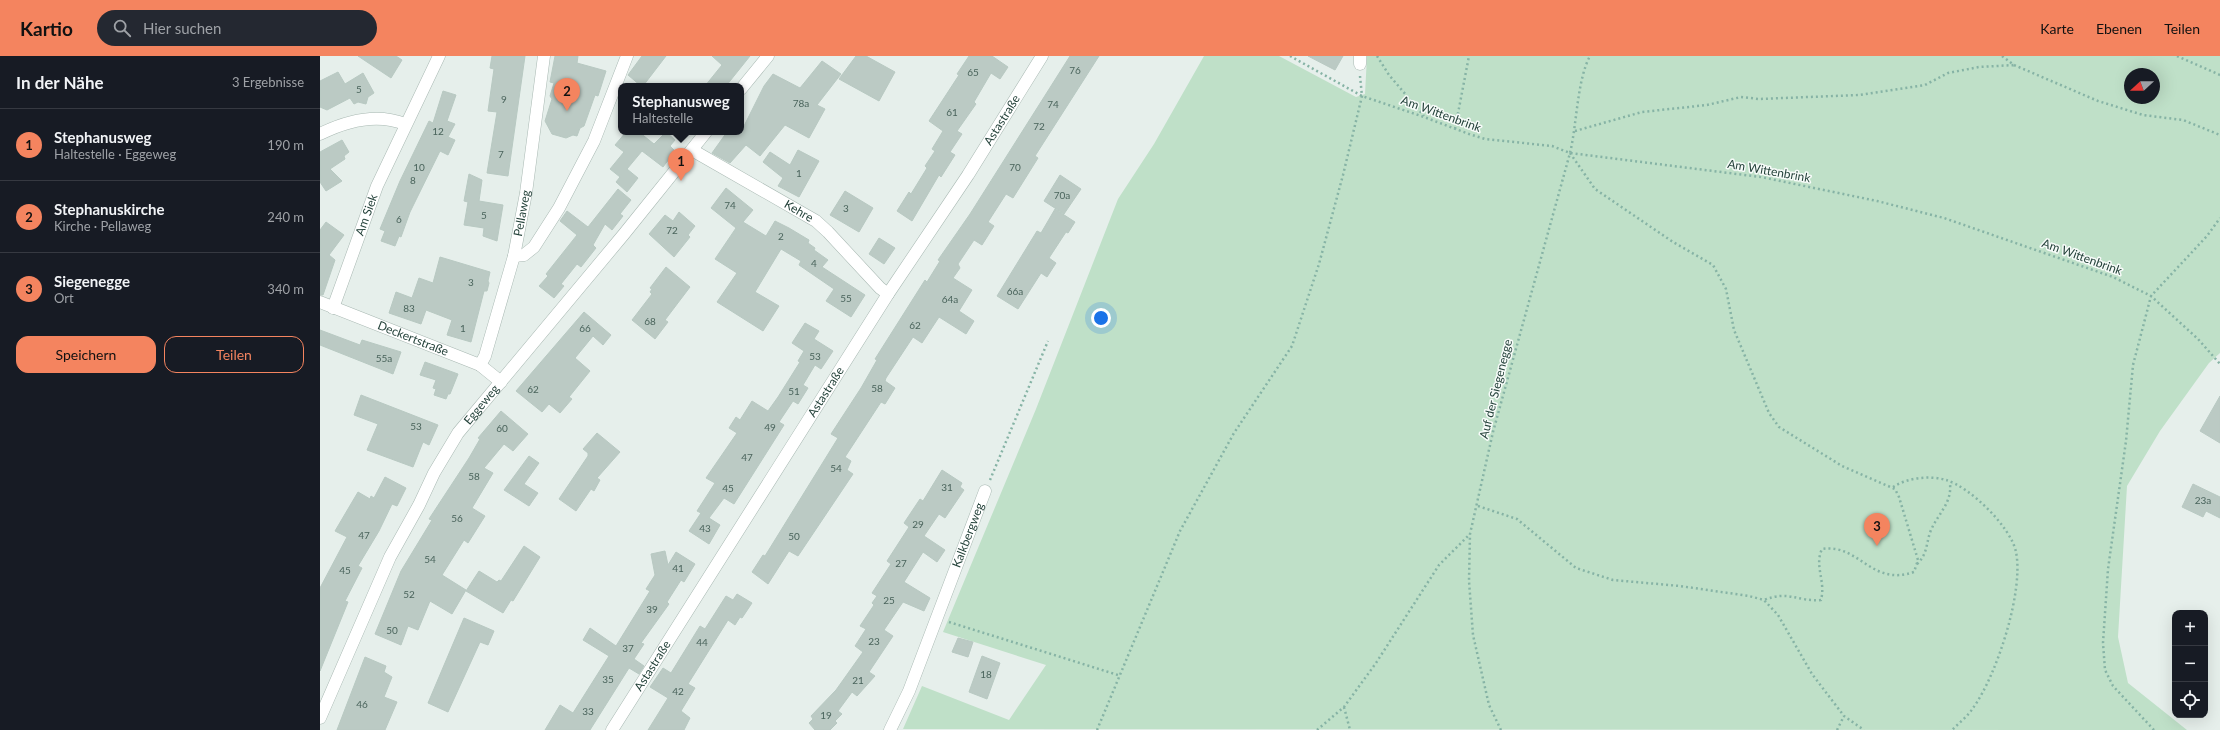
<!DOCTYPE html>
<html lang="de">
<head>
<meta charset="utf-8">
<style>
	:root { --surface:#171b24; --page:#242831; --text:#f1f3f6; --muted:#9ea1a6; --line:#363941; --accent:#f4845f }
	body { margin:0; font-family:Lato,sans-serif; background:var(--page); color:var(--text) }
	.controls { position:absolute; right:12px; bottom:12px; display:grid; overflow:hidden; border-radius:8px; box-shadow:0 4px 16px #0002 }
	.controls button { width:36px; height:36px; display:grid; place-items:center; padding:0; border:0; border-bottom:1px solid var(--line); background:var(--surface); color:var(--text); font:20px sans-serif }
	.compass { position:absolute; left:1804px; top:12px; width:36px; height:36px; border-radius:50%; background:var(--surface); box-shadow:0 4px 16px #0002; rotate:249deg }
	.you { position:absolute; left:781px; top:262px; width:14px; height:14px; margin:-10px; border:3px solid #fff; border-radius:50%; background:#1a73e8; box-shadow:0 0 0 6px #1a73e833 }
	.badge { display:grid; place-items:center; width:26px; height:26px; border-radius:50%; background:var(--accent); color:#111; font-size:13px; font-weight:700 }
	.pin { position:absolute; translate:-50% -33px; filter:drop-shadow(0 1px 2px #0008) }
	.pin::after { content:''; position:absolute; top:21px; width:14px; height:12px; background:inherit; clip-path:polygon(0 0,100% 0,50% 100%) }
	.popup { position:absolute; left:298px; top:27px; width:126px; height:52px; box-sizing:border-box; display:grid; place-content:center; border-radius:8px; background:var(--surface); filter:drop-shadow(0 1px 3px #0005); font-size:13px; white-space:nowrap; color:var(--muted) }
	.popup b { font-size:15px; color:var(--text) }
	.popup::after { content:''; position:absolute; left:50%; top:100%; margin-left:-8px; border:8px solid transparent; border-top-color:var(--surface) }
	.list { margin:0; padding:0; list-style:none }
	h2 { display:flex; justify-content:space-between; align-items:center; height:52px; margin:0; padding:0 16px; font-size:17px }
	h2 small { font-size:13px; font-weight:400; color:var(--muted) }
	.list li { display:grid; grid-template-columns:26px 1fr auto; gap:12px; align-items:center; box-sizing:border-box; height:72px; padding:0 16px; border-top:1px solid var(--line) }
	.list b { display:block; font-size:15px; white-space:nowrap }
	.list p { margin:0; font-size:13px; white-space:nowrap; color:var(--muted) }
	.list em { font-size:13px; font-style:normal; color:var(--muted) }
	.actions { display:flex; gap:8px; padding:12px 16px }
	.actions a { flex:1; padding:9px 0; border:1px solid var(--accent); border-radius:12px; text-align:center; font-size:14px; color:var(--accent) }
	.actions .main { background:var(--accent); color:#111 }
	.icon { flex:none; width:22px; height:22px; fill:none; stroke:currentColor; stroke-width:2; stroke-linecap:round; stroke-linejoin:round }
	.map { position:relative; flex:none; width:1900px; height:674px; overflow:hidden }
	header { display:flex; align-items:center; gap:24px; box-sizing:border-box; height:56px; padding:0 20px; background:var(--accent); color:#111 }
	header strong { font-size:19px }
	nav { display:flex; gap:22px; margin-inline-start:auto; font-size:14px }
	.search { width:280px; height:36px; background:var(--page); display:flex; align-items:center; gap:10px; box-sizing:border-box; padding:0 14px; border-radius:22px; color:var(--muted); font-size:15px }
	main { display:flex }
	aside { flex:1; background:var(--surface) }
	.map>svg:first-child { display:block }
	.green { fill:#bfe0c8; fill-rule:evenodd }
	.building { fill:#bbcac4; stroke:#b8c9c2 }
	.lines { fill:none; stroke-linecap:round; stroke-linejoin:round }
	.street-casing { stroke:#a8b8b2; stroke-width:13 }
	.path { stroke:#86b3a5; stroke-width:2.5; stroke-dasharray:2 3; stroke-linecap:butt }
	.street { stroke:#fff; stroke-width:12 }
	.labels { text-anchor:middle; stroke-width:3; stroke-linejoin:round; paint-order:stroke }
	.number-label { font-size:10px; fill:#4a645c }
	.street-label { font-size:12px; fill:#24423a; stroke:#f7fbf9 }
</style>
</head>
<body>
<header>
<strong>Kartio</strong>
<div class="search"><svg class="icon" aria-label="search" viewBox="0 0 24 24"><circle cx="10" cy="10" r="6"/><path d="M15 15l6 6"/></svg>Hier suchen</div>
<nav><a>Karte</a><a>Ebenen</a><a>Teilen</a></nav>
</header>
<main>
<aside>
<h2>In der Nähe<small>3 Ergebnisse</small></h2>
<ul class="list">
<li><span class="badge">1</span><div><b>Stephanusweg</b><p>Haltestelle · Eggeweg</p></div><em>190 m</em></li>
<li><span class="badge">2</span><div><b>Stephanuskirche</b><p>Kirche · Pellaweg</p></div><em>240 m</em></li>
<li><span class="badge">3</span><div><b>Siegenegge</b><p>Ort</p></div><em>340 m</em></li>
</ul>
<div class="actions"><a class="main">Speichern</a><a>Teilen</a></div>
</aside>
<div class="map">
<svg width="1900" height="674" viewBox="0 0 1900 674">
	<rect width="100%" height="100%" fill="#e6efeb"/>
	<path class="green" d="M884,0h75l77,41 9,-3 2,-38h853v297l-11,10 -49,68 -33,55 -9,151 10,46 59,47 -1284,-1 19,-43 87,34 37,-55 -103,-33 93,-223 82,-210 36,-55zM1810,18h24v24h-24z"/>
	<path class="building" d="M38,0h38l6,4 -11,18z
		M172,0h33l-17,120 -21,-3 10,-61 -9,-1 6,-42 -4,-1z
		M235,0h23l-1,7 29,8 -8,25 -3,-1 -11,31 -4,2 -3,8 -4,-1 -7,3 -14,-4 -7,-13 7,-22 -2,-3 4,-13 -4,-1z
		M322,0h24l-23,30h-2l-13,-11z
		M392,0h38l-24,30h-21l17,-21z
		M536,0h10l29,16 -16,29 -40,-22z
		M649,0h23l16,11 -8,12 -9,-6 -17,29 2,2 -19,27 5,3 -12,18 5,3 -14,22 -2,-2 -27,46 -15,-10 12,-19 2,2 16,-26 -2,-2 10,-15 -3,-2 11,-18 -14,-10 30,-46 -2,-1z
		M750,0h29l-64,100 3,2 -25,40 -7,-4 -18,28 6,4 -12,19 -8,-5 -16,24 2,4 -7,10 19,12 -13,21 15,10 -8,13 -27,-17 -17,26 -9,-6 -27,41 -1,3 10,7 -10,16 -4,-2 -36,55 6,4 -4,9 6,4 -55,82 -9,-5 -21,33 -16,-12 11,-17 2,1 73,-118 -7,-4 30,-46 16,-28 -2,-1 50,-79 2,2 13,-21 -2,-1 32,-46z
		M988,0h35l-8,14z
		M502,5l19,13 -24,31 8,4 -16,29 -24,-13 -25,31 -14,-11 -16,18 -18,-10 15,-21h14l23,-46 9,-12 27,14z
		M18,16l7,12 18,-11 11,20 -6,4 -2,7 -8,-2 -4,2 -4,-6 -23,12 -7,-3v-26z
		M123,35l13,4 -9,26 8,3 -7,13 7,3 -7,15 -8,-4 -30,61 -9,25 -2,-1 -4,10 -14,-5 4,-10 -5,-2 20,-48 29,-60 4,2z
		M306,76h13l15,12 12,-12 9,8 -5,6 5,5 -12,16 -21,-16 -15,18 11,9 -11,14 -11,-10 4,-5 -10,-8 14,-17 -9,-7z
		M22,84l7,12 -5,4 1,3 -15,10 12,12 -16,10 -6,-9v-30z
		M478,94l21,11 -20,36 -21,-11 5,-8 -20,-16 7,-10 20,13z
		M149,118l13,6 -3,21 24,4 -6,36 -14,-5 1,-8 -20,-3 4,-23 -4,-1z
		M740,119l21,14 -17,25 -20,-13z
		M406,132l27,22 -10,12 23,14 9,-15 14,7 20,12 -1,3 7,5 -1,2 14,10 -6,7 43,28 -14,22 -25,-16 8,-12 -35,-24 2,-4 -20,-12 -26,43 24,14 -16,25 -46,-29 20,-29 -22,-14 21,-31 -25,-20z
		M298,133l13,11 -11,14 3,2 -11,14 -7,-6 -12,21 3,3 -15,19 -4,-3 -16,20 3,2 -10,12 -15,-12 9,-10 -2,-2 31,-39 -17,-14 7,-10 21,16z
		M525,135l28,17 -14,24 -29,-17z
		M735,153l20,13 -7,11 -2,-1 -17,26 7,5 -9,14 -6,-4 -23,36 -21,-13 40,-65 4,2z
		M359,156l16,14 -7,9 2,2 -16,20 -25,-23 16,-19 8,6z
		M6,166l18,13 -15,20 6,5 -12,35h-3v-65z
		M559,182l16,10 -11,16 -15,-10z
		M120,201l50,15 -2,9 1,2 -2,8h-3l-13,51 -24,-7 5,-15 -26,-10 -5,14 -32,-11 7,-21 16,6 7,-20 14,5z
		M346,211l24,20 -25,33 3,2 -13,17 -23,-19 20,-26 -2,-2 2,-3 -2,-1z
		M264,256l27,23 -8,10 -10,-9 -18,22 15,13 -21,26 3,2 -12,14 -11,-9 -7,8 -26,-21z
		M485,267l14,8 -5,8 19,12 -12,18 -6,-4 -12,20 5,3 -10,16 -5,-3 -14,21 5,3 -50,79 -10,-6 -15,20 11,7 -11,19 -20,-13 12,-18 -4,-2 18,-28 -9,-5 31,-45 -8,-5 7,-11 4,3 12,-19 16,10 10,-14 22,-35 -2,-1 6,-10 -12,-8z
		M0,274l40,15 2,-5 39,12 -8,22 -73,-29z
		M105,306l33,12 -8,20h-2l-2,5 -12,-4 2,-6 -3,-1 3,-8 -16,-5z
		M41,339l77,30 -9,20 -6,-3 -10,25 -46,-17 11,-26 -24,-9z
		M1900,340v47l-20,-12z
		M181,355l27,23 -15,17 -9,-7 -20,24 9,5 -21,35 13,8 -17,27 -4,-3 -22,35 24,15 -14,24 -22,-13 -12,29 -10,-4 -7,19 -26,-11 26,-63 31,-51 -3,-1 40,-61 11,-19 -2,-1z
		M277,377l23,19 -23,26 3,2 -6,11 -3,-2 -15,22 -17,-12 29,-43v-3l-5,-4z
		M209,400l10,7 -15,21 14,9 -9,13 -25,-16z
		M622,414l20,13 -2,4 4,3 -19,28 -6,-4 -15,22 21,14 -8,12 -14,-10 -19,30 26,16 -6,13 -21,-9 -19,28 9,6 -24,36 6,4 -18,20 -5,-4 -14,19 4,3 -7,7 2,2 -7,7h-15l-6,-7 4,-4 -2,-3 25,-26 27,-38 -8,-6 11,-17 -6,-3 14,-21 -2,-2 5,-7 -5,-3 19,-29 -4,-3 22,-34 -5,-4 16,-24 3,2z
		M65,421l21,11 -9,18 -5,-2 -13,27 -21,35 4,2 -17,33 3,1 -28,69v-83l27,-51 -12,-6 23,-39 12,7 1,-3 3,2z
		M1873,428l27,13v21l-14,-7 -3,6 -21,-10z
		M204,490l16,11 -27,44 -2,-1 -8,13 -37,-22 13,-20 18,11 2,-2 2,1z
		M345,495l3,14 8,-13 19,12 -11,18 -3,-2 -14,22 2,2 -28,39 3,1 -10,15 10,7 -5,8 -10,-6 -39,62h-45l15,-25 13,8 36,-57 -26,-16 7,-12 26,18 34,-55 -4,-2 9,-14 -4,-21z
		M417,538l15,9 -10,15 -2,-1 -5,8 -7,-5 -40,64 7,4 -14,23 9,7 -6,12h-36l20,-32 -18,-11 13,-19 8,5 29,-47 5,3 21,-33 7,4z
		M144,562l30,13 -6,14 -8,-3 -32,70 -20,-9z
		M638,582l15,4 -5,15 -16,-5z
		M662,600l18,7 -13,36 -18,-7z
		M45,601l21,9 -2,6 8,5 -8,20 13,5 -12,28h-48z"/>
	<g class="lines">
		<defs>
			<g id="street">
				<path d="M1040,8v-8"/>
				<path d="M421,33l27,-33"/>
				<path d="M0,78c26,-13 57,-21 85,-10"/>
				<path id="s1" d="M372,94l124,71 12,11 52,56 8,6"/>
				<path d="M194,200l10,-1 10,-8 25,-39 35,-67 33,-85"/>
				<path id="s2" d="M0,246l160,63 21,17"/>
				<path id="s3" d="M13,252l44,-122 62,-130"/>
				<path id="s4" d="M160,309l5,-9 29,-100 12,-63 18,-137"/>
				<path id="s5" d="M0,662l70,-161 29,-52 15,-32 24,-40 166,-199 82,-102"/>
				<path id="s6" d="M292,674l276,-436 80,-119 74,-119"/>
				<path id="s7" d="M570,674l19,-39 76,-200"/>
			</g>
		</defs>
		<use href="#street" class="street-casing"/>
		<path class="path" d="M970,0l72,40 62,21 45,17 16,5 67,7 18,7 191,24 116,24 67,17 169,59 38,19 47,43 22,25
			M1057,0l12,19 35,41
			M1682,0l12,9 84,36 45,14 40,5 37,15
			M1857,0l43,19
			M1135,73l14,-73
			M1255,75l67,-19 65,-7 34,-8 18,2 100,-4 66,-10 23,-12 31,-6 35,-2
			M1250,97l25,36 78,53 40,23 13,24 8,41 35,83 10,14 63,39 53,23 4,8 19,63 -4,12c-43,15 -55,-29 -92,-23 -8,17 4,32 -1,51 -23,2 -32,-10 -57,0
			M670,424l58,-139
			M1573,431c14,-9 36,-12 53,-7 24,7 65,47 70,72 8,39 -19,123 -43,156 -5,8 -14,15 -21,22
			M1158,450l39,13 59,49 37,12 67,6 69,10 15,4 14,15 34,59 32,42 20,14
			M1597,508c11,-10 9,-22 14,-34 7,-16 21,-27 19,-46l2,-1
			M629,566l169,53
			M1024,651l6,23
			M777,674l83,-199 54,-98 58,-87 27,-82 24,-89 19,-79 -2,-20
			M997,674l27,-23 32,-44 63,-98 31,-31
			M1181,674l-12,-25 -16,-70 -4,-54 1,-47 23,-102 77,-279c7,-29 7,-73 20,-97
			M1517,674l7,-14
			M1834,674l-41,-44 -8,-16 -2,-27 5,-74 18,-128 7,-76 18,-69 56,-60 13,-18"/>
		<use href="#street" class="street"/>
	</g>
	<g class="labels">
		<g class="number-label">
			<text x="755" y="18">76</text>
			<text x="653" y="20">65</text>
			<text x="39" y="37">5</text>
			<text x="184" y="47">9</text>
			<text x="481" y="51">78a</text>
			<text x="733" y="52">74</text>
			<text x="632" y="60">61</text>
			<text x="719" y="74">72</text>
			<text x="118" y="79">12</text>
			<text x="181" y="102">7</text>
			<text x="99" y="115">10</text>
			<text x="695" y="115">70</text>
			<text x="479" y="121">1</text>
			<text x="93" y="128">8</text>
			<text x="742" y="143">70a</text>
			<text x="410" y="153">74</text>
			<text x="526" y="156">3</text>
			<text x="164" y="163">5</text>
			<text x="79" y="167">6</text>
			<text x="352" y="178">72</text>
			<text x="461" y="184">2</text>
			<text x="494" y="211">4</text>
			<text x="151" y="230">3</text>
			<text x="695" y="239">66a</text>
			<text x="526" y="246">55</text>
			<text x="630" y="247">64a</text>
			<text x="89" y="256">83</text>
			<text x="330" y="269">68</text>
			<text x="595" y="273">62</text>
			<text x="143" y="276">1</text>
			<text x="265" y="276">66</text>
			<text x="495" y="304">53</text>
			<text x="64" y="306">55a</text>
			<text x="557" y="336">58</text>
			<text x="213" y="337">62</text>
			<text x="474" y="339">51</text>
			<text x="96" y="374">53</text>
			<text x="450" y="375">49</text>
			<text x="182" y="376">60</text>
			<text x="427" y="405">47</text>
			<text x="516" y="416">54</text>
			<text x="154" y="424">58</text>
			<text x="627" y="435">31</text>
			<text x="408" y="436">45</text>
			<text x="1883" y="448">23a</text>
			<text x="137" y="466">56</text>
			<text x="598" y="472">29</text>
			<text x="385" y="476">43</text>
			<text x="44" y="483">47</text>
			<text x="474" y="484">50</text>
			<text x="110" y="507">54</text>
			<text x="581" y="511">27</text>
			<text x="358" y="516">41</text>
			<text x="25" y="518">45</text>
			<text x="89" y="542">52</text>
			<text x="569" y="548">25</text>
			<text x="332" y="557">39</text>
			<text x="72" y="578">50</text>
			<text x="554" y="589">23</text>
			<text x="382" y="590">44</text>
			<text x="308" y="596">37</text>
			<text x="666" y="622">18</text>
			<text x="288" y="627">35</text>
			<text x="538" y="628">21</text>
			<text x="358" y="639">42</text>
			<text x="42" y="652">46</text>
			<text x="268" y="659">33</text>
			<text x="506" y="663">19</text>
		</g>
		<g class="street-label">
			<text transform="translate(1121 58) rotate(20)" y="4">Am Wittenbrink</text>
			<text dy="4" stroke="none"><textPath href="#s6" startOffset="724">Astastraße</textPath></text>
			<text transform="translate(1449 115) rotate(10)" y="4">Am Wittenbrink</text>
			<text dy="4" stroke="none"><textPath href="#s1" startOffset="123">Kehre</textPath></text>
			<text dy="4" stroke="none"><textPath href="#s4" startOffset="158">Pellaweg</textPath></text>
			<text dy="4" stroke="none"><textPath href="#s3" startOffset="99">Am Siek</textPath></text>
			<text transform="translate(1762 201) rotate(20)" y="4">Am Wittenbrink</text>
			<text dy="4" stroke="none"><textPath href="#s2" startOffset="100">Deckertstraße</textPath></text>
			<text transform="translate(1176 333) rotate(-76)" y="4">Auf der Siegenegge</text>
			<text dy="4" stroke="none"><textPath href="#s6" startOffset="400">Astastraße</textPath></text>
			<text dy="4" stroke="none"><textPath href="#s5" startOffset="354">Eggeweg</textPath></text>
			<text dy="4" stroke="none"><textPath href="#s7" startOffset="210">Kalkbergweg</textPath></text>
			<text dy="4" stroke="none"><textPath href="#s6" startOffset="76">Astastraße</textPath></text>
		</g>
	</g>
</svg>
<div class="controls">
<button>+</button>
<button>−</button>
<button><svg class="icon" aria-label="locate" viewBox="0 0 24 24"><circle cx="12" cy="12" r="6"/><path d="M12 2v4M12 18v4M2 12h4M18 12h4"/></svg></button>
</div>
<svg class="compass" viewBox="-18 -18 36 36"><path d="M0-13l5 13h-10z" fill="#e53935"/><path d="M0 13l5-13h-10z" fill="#9ea1a6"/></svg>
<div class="you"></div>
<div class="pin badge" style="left:361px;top:125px">1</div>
<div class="popup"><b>Stephanusweg</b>Haltestelle</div>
<div class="pin badge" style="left:247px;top:55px">2</div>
<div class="pin badge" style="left:1557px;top:490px">3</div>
</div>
</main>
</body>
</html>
